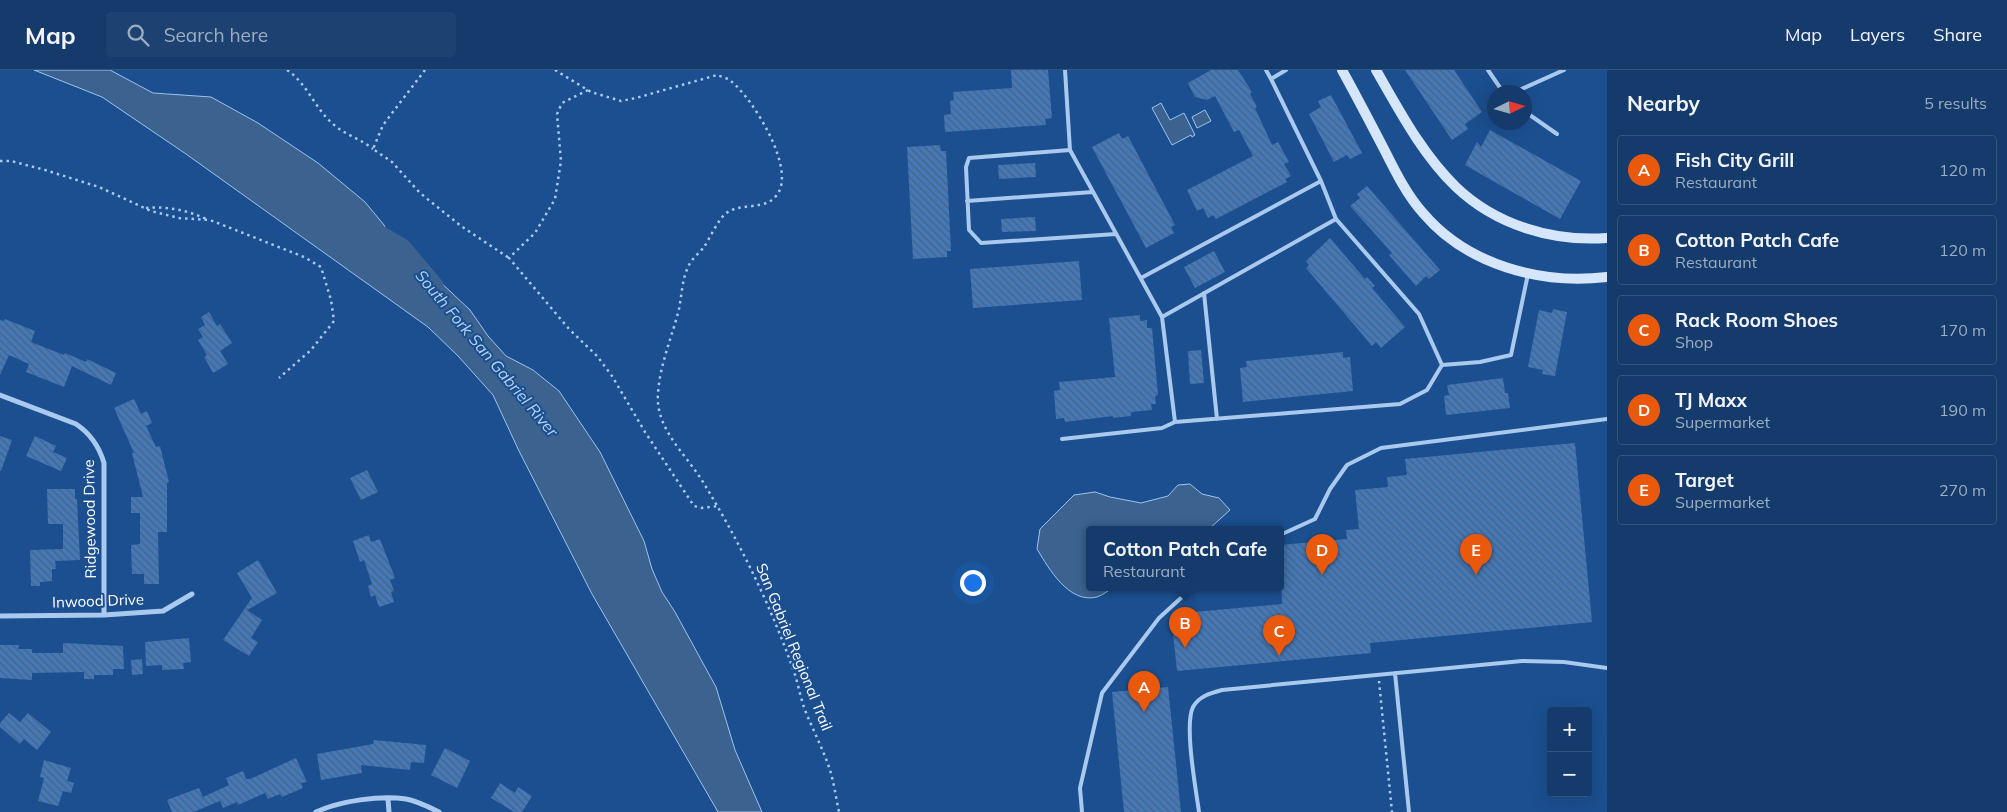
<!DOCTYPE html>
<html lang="en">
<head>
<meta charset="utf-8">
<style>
	:root { --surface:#143b6b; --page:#1d4271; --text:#f1f3f6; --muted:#9dadc1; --line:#33557e; --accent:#ea580c }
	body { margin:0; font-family:Mulish,sans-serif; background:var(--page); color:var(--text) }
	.controls { position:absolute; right:15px; bottom:15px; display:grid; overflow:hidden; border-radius:5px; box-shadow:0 5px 20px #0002 }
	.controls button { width:45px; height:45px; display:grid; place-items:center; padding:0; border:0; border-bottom:1px solid var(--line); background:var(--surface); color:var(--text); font:25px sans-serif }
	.compass { position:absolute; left:1487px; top:15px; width:45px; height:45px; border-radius:50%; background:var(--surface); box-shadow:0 5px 20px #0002; rotate:85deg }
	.you { position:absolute; left:972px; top:512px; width:18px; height:18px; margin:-12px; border:4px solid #fff; border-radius:50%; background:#1a73e8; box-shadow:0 0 0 8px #1a73e833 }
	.badge { display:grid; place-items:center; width:32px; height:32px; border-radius:50%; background:var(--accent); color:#fff; font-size:16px; font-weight:700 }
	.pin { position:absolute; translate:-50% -41px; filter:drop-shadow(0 1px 2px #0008) }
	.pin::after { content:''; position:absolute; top:26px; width:18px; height:15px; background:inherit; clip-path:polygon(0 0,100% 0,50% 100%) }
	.popup { position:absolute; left:1086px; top:456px; width:198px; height:65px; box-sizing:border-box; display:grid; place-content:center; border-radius:5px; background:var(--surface); filter:drop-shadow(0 1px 4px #0005); font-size:16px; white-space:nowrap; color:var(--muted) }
	.popup b { font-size:19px; color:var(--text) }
	.popup::after { content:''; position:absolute; left:50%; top:100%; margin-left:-10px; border:10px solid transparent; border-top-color:var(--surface) }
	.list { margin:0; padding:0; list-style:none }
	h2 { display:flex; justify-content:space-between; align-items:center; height:65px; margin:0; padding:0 20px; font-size:21px }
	h2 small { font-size:16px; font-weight:400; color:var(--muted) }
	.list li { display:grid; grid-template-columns:32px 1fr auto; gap:15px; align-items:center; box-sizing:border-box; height:70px; margin:0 10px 10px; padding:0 10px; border:1px solid var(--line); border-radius:5px }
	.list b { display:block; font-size:19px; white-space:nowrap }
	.list p { margin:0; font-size:16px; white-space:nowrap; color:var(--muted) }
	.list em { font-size:16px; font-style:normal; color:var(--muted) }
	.icon { flex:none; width:28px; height:28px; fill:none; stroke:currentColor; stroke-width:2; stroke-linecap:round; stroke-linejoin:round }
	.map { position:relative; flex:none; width:1607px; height:742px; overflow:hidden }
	header { display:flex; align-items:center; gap:30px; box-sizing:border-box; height:70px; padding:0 25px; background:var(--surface); border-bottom:1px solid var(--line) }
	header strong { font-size:24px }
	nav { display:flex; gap:28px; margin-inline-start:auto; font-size:18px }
	.search { width:350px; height:45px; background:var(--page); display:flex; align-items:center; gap:12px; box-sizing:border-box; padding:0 18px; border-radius:5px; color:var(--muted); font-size:19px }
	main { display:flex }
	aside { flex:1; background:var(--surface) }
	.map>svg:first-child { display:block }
	.water { fill:#3c6290; stroke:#9cc4f0 }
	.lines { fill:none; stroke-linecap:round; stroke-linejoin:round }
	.river { stroke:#3c6290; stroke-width:22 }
	.building { fill:url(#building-back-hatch) }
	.path { stroke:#a9c9ee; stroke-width:2.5; stroke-dasharray:2.5 4; stroke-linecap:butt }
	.lane { stroke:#a9c9ee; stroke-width:4 }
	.street { stroke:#a9c9ee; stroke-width:5 }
	.secondary { stroke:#d6e6fa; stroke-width:10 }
	.labels { text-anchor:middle; stroke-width:4; stroke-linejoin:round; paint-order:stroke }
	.street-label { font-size:15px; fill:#fff; stroke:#1b4f8f }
	.water-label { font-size:16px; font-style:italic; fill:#b5d3f5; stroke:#1b4f8f }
</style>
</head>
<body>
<header>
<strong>Map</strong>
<div class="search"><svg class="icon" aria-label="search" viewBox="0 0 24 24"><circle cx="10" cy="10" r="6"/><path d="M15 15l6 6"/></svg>Search here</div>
<nav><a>Map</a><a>Layers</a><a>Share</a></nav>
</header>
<main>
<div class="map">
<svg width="1607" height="742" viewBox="0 0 1607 742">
	<defs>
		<pattern id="building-back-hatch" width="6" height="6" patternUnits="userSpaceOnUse" patternTransform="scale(1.25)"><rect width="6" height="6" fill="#4478b7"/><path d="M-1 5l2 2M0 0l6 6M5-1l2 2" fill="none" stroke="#486282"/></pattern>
	</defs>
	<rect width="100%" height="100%" fill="#1b4f8f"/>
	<path class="water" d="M34,0h76l43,23 58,4 47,26 60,40 47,39 19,23 10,23 6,7 36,23 34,32 18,26 18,20 27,14 26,21 41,61 44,89 8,28 10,23 13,20 41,75 19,63 27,62h-44l-126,-218 -73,-143 -26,-56 -35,-39 -30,-29 -242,-173 -84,-57z
		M1161,33l9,17 14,-7 11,22 -3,2 -1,-2 -19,10 -20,-37z
		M1205,40l6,11 -14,7 -5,-11z
		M1190,414l12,10 17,4 11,12 -21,19h-119v58h24c-5,3 -11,8 -17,10 -28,7 -48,-28 -60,-48l3,-20 34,-34 21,-3 15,5 31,6 27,-7 10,-11z"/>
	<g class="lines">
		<path class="river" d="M365,158l36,21 32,38"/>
	</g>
	<path class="building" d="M1011,0h37l4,48 -7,1 1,6 -101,7 -1,-17 7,-1 -1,-13 4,-1 -1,-8 59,-4z
		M1211,0h27l14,22 -2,2 7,13 -2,1 17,37 6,-3 11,20 -5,2 7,12 -6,3 2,3 -71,37 -3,-4 -5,3 -5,-10 -6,3 -10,-21 66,-34 -14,-26 -5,2 -19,-36 -8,4 -12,-3 -7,-14z
		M1405,0h49l28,42 -17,12 3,5 -16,11z
		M1331,25l31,58 -12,6 -3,-4 -13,7 -25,-48 12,-7 -3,-6z
		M1490,60l91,51 -21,38 -95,-54 12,-23 4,5z
		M1119,63l3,6 6,-3 47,89 -4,2 3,6 -28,15 -54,-101z
		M940,75l1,6h5l5,100h-4v6l-34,2 -6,-112z
		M1035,93l1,14 -37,2 -1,-14z
		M1367,116l73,84 -11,9 -3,-3 -10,10 -27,-31 3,-2 -42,-47 10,-8 -3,-4z
		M1035,147l1,14 -34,1 -1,-13z
		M1330,168l35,41 2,-2 8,9 -3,2 33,39 -24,21 -5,-6 -4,4 -66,-78 3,-3 -3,-4z
		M1214,181l11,21 -30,16 -11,-21z
		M1079,191l3,39 -109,8 -3,-39z
		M1553,239l14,3 -12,64 -13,-2 1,-4 -15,-3 11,-57 13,3z
		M209,242l8,14 3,-2 12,19 -12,8 8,13 -15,9 -9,-16 3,-2 -9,-15 5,-3 -5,-8 7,-4 -4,-8z
		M1140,245v6l7,-1v8h5l6,67 -3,1 1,8h-5l1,6 -21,2v4l-18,2v-2l-48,6 -1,-4 -8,1 -2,-28 6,-1 -1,-8 56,-5 -6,-59z
		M5,249l30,12 -4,11 33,13 1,-2 21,9 1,-3 29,14 -5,12 -39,-19 -8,21 -38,-15 3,-8 -20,-9 -9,20v-55l4,1z
		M1201,280l3,33 -14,1 -2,-33z
		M1343,282v6l7,-1 3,34 -110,11 -3,-34 7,-1 -1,-6z
		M1503,308l2,15h3l2,15 -64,7 -2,-19 5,-1 -2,-10z
		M134,329l7,15 6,-3 5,12 -6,3 10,21 4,-1 9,36 -2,1v49h-9l1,52h-15v-10h-12l-1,-29 9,-1v-31h-9v-16h12l-11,-44h2l-20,-45z
		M0,366l12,4 -11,31 -1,-1z
		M35,366l21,10 -3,6 14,6 -6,13 -35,-15z
		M1575,373l17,179 -222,21 1,10 -194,18 -6,-57 111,-10 -2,-59 67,-6 -1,-9 13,-1 -4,-39 33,-3 -1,-10 20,-2 -2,-16z
		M367,400l11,22 -17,8 -11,-22z
		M47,419h28v10h2l3,61 -25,1 1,8h-4v12l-12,1v4h-9l-1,-36 33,-1v-25h-15z
		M369,465l2,7 9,-3 15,39 -5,2 4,11 -3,1 3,10 -15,5 -4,-12 -4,2 -3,-11 4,-2 -8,-24 -4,2 -7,-21z
		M258,490l19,33 -30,17 15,10 -11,18 7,4 -9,14 -26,-16 29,-42 -15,-25z
		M189,568l2,24 -8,1 1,6 -22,1v-5l-16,1 -1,-24z
		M63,573l60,3 1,23h-11v6h-19v4h-10v-7l-52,1v7l-32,-2v-33h19l-1,4h14v4h31z
		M142,589l1,15 -11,1 -1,-15z
		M1168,617l13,125h-57l-12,-120z
		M9,643l11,9 8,-9 23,19 -14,18 -13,-11 -4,5 -20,-17v-4z
		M374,670l52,5 -2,18 -13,-1 -1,8 -49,-5 1,8 -41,7 -4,-26 56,-10z
		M445,678l25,13 -13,27 -26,-13z
		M296,688l11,24 -6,1 2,5 -21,9 -2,-3 -12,5 -3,-6 -27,12 -1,-3 -14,6 -3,-7 -27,11h-21l-5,-12 32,-12 4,9 26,-12 -3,-7 17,-7 3,8h4z
		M44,690l27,8 -4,13 7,2 -3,10 -8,-2 -5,15 -20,-5 6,-23 -4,-1z
		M500,713l15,10 3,-6 14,9 -10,16h-8l-23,-14z"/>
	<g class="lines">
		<path class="path" d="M287,0c20,13 28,39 46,54 12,11 28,15 40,25
			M425,0l-42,55 -10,24 19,13 28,31 41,33 48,32
			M555,0l36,22 30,9 15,-3 81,-23c5,2 11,3 15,7 21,17 66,89 44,114 -12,15 -37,6 -51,18 -7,6 -15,24 -21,33 -4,5 -10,10 -14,16 -8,14 -8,31 -11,46 -7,28 -19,55 -21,84 -3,36 28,61 45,89 36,59 67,122 90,187 5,13 7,28 12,41 8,20 18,39 25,60 4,13 6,28 9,42
			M588,20l-26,13 -5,11 4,47 -6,38 -20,34 -26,25 60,71 28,27 15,20 33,56 49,74 7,2 17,-2
			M0,91h11l34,9 54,17 52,24 28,7 31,2 94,37 17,10 10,33 3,21 -23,29 -32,28
			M146,138c20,-2 41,2 60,11
			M1379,611l13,131"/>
		<path class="lane" d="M1065,0l5,80 92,167 13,105 225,-18 27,-14 15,-25
			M1266,0l5,9
			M1286,0l-15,9 50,102 15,38 83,95 23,51 38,-3 31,-7 17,-81
			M1488,0l15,22
			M1515,22l49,-22
			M1524,41l33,23
			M1070,80l-101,8 -3,9 3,63 12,13 135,-9
			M967,131l126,-9
			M1141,208l180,-97
			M1204,223l13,126
			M1162,247l174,-98
			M1062,369l100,-11 13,-6
			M1280,465l35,-16 15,-30 17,-24 34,-17 226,-29
			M1395,603l14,139
			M1082,742l-2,-24 22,-95 57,-75 34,-31
			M1199,742c-3,-22 -15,-87 -6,-105 6,-11 18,-14 29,-17l300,-29 42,1 43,6"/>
		<path class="street" d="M0,325l76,29c15,10 23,22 28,39v152
			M0,546l104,-1 59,-4 29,-17
			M388,729l1,13
			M316,742c24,-11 64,-17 90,-13 11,2 23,8 33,13"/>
		<path class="secondary" d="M1342,0c15,27 29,54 43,81 11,22 22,44 38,62 44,52 118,72 184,64
			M1376,0c23,40 46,84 80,117 40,38 96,55 151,51"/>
	</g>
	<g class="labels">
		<g class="street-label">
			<text transform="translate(90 449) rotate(-91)" y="5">Ridgewood Drive</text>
			<text transform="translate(98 531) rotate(-2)" y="5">Inwood Drive</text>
			<text transform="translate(794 577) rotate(68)" y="5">San Gabriel Regional Trail</text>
		</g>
		<g class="water-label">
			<text transform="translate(487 283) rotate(50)" y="6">South Fork San Gabriel River</text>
		</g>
	</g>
</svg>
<div class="controls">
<button>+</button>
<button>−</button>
</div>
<svg class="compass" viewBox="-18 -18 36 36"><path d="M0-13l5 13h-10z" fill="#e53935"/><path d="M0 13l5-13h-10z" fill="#9dadc1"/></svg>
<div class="you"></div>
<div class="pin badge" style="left:1144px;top:642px">A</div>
<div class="pin badge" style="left:1185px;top:578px">B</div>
<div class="popup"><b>Cotton Patch Cafe</b>Restaurant</div>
<div class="pin badge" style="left:1279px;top:586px">C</div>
<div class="pin badge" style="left:1322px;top:505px">D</div>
<div class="pin badge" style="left:1476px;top:505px">E</div>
</div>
<aside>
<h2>Nearby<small>5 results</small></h2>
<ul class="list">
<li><span class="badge">A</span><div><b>Fish City Grill</b><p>Restaurant</p></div><em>120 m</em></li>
<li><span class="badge">B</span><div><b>Cotton Patch Cafe</b><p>Restaurant</p></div><em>120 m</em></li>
<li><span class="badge">C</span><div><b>Rack Room Shoes</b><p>Shop</p></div><em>170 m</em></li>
<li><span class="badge">D</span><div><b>TJ Maxx</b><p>Supermarket</p></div><em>190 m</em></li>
<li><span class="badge">E</span><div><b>Target</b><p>Supermarket</p></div><em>270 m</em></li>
</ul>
</aside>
</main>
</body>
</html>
